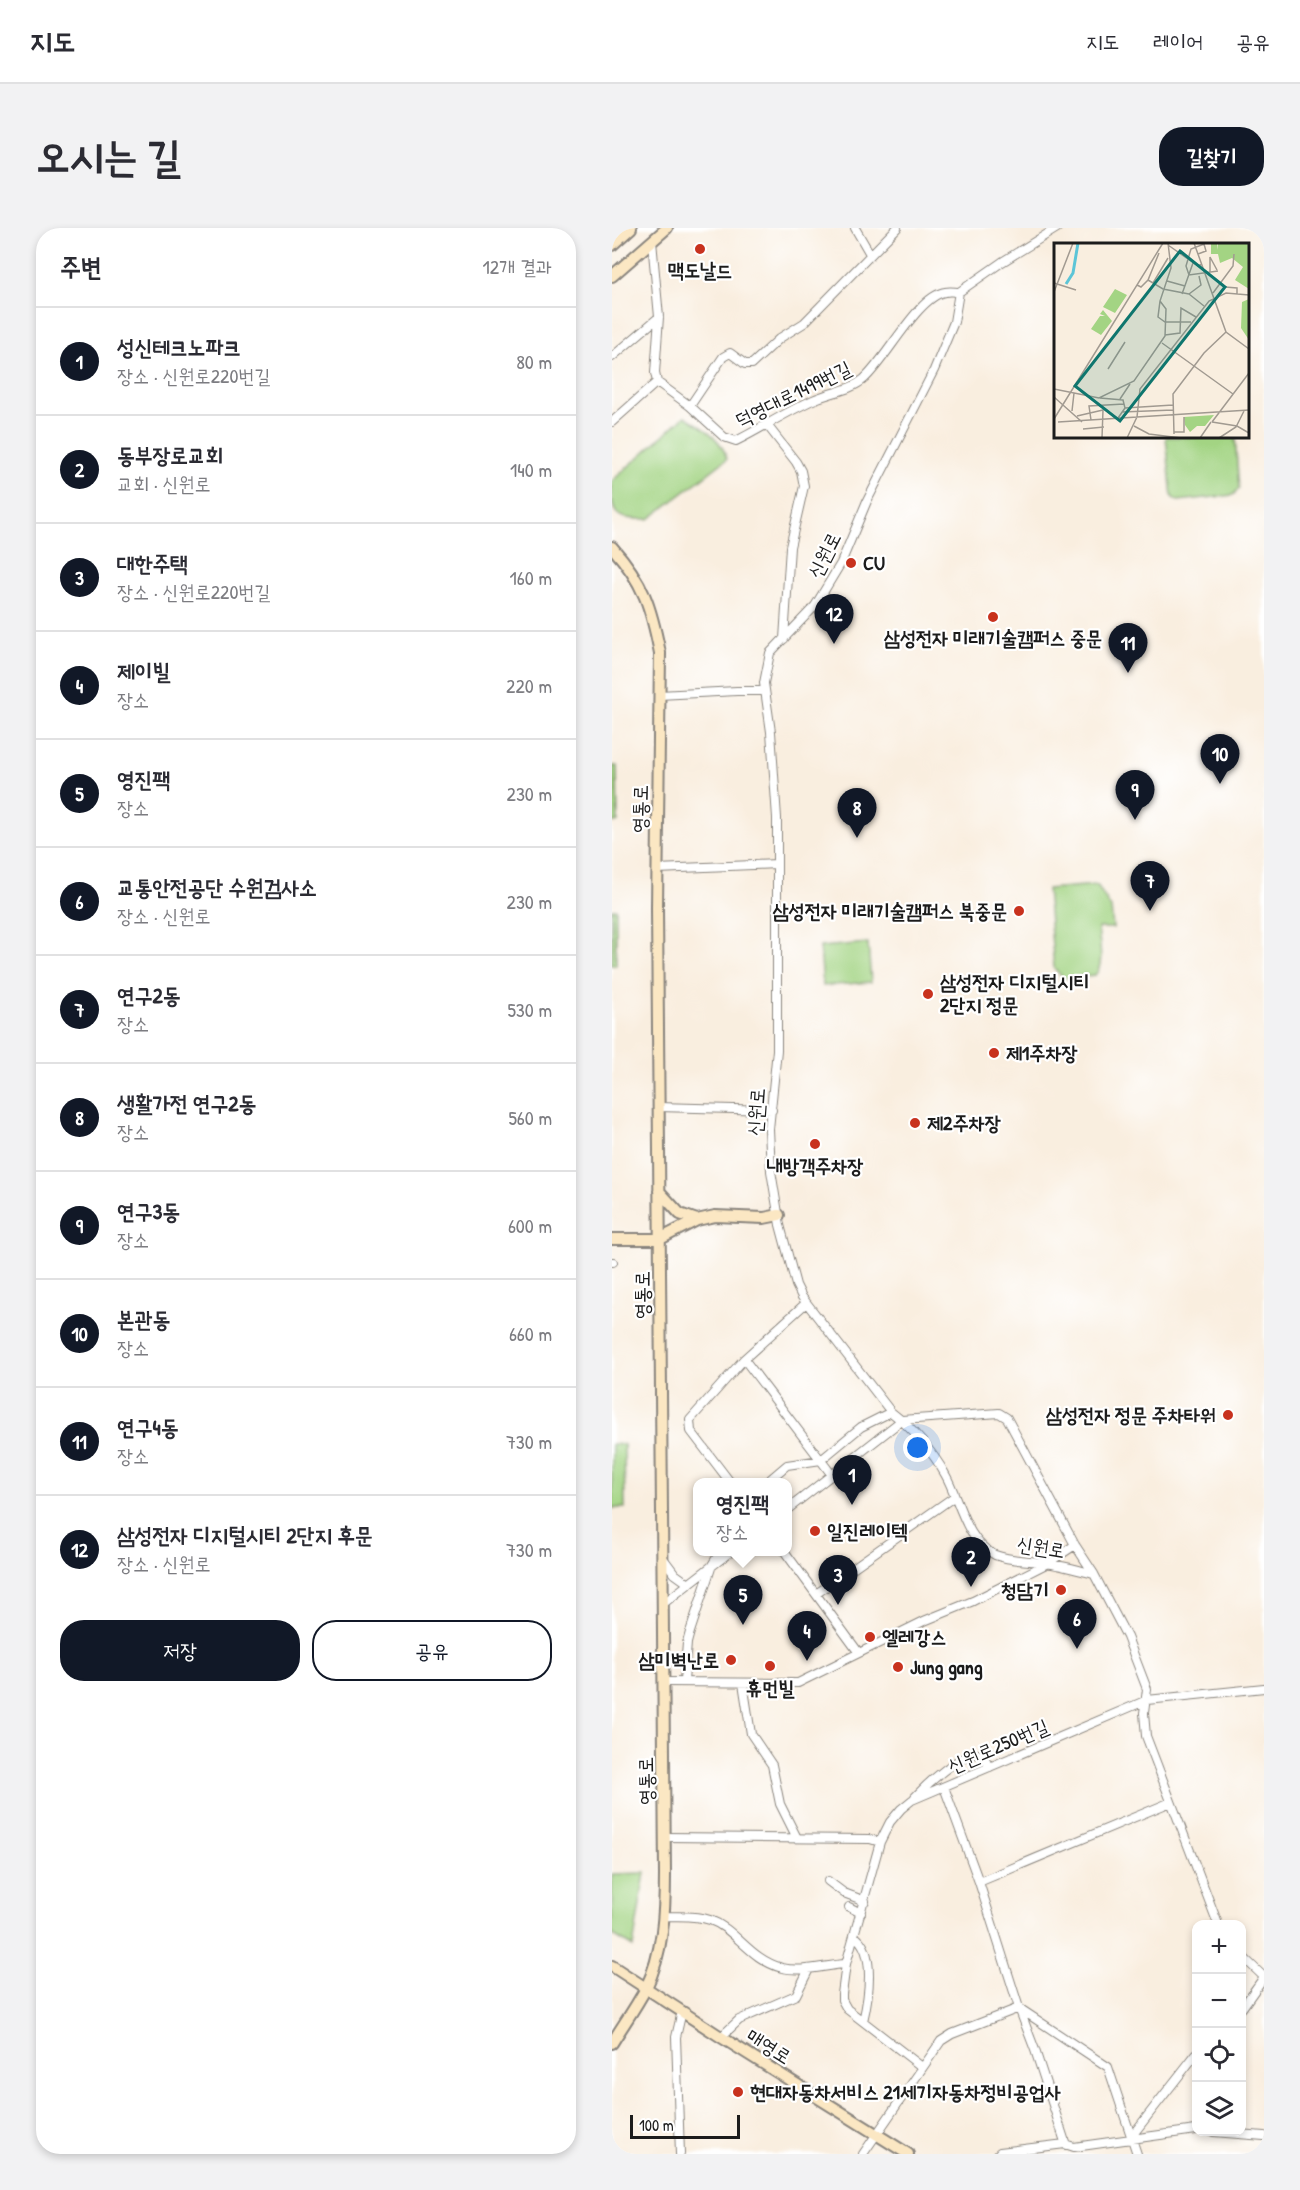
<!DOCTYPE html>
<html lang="ko">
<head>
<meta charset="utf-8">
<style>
	:root { --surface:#fff; --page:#f2f2f3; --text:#2b2b33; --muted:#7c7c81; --line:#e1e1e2; --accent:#111827 }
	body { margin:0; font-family:"Patrick Hand","Poor Story",sans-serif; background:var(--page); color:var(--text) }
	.controls { position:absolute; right:18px; bottom:18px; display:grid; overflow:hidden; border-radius:12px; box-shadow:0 3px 9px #0003 }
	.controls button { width:54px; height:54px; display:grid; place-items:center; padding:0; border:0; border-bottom:2px solid var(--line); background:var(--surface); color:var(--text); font:30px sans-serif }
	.scale { position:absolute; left:18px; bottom:15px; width:110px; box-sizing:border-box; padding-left:6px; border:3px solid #1c1c1c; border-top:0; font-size:16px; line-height:21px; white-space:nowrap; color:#1c1c1c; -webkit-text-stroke:4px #fff; paint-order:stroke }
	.you { position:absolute; left:306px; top:1220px; width:21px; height:21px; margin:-15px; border:4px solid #fff; border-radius:50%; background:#1a73e8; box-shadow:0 0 0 9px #1a73e833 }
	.badge { display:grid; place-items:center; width:39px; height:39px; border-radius:50%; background:var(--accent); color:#fff; font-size:20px; font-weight:700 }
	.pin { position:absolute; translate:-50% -50px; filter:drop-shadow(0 2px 3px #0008) }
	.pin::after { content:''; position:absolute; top:32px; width:21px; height:18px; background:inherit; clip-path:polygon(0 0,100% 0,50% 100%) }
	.popup { position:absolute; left:81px; top:1250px; width:99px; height:78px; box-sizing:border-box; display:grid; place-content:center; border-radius:12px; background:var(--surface); filter:drop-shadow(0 2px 4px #0005); font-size:20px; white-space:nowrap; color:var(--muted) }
	.popup b { font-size:22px; color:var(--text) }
	.popup::after { content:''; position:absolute; left:50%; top:100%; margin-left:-12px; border:12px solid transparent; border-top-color:var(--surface) }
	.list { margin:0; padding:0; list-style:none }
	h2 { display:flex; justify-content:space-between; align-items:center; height:78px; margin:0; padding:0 24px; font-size:26px }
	h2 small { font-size:20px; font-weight:400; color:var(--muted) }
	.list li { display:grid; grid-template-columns:39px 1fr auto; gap:18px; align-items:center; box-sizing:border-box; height:108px; padding:0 24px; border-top:2px solid var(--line) }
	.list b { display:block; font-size:22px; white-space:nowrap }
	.list p { margin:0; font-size:20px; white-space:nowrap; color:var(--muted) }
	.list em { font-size:20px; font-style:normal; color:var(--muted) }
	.actions { display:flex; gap:12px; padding:18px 24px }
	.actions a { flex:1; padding:14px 0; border:2px solid var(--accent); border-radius:24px; text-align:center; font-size:21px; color:var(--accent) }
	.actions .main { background:var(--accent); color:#fff }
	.icon { flex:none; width:33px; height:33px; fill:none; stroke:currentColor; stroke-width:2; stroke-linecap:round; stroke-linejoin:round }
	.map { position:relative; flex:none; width:652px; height:1926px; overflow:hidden; border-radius:24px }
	header { display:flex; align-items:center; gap:36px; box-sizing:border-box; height:84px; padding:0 30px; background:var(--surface); border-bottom:2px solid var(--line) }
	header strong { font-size:28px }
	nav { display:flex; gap:33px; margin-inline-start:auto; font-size:21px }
	.intro { display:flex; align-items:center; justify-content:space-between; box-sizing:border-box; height:144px; padding:0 36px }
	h1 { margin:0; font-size:42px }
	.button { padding:15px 27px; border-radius:24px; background:var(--accent); color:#fff; font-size:21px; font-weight:700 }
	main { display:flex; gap:36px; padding:0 36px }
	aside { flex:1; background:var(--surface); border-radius:24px; box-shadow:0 3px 9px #0003 }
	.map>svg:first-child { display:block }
	.green { fill:#a3d483; stroke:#607850; stroke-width:1.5 }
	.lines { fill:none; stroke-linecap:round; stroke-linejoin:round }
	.street-casing { stroke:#8a857e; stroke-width:10 }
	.secondary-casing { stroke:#8a857e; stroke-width:14 }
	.street { stroke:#fff; stroke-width:8 }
	.secondary { stroke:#fbe7c3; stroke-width:10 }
	.poi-dot { fill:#c8321e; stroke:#fff; stroke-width:2 }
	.labels { text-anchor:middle; stroke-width:4.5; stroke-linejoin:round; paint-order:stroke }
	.poi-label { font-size:20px; font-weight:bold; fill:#1c1c1c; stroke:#fff; text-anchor:start }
	.street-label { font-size:20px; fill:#1c1c1c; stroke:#fff }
	.inset-river { fill:none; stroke:#5cc5d7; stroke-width:3 }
	.inset-road { fill:none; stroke:#a19a91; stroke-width:1.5 }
	.view { fill:#0f766e; fill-opacity:0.15; stroke:#0f766e; stroke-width:3 }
	.inset-edge { fill:none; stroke:#1c1c1c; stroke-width:3 }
</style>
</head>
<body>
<header>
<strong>지도</strong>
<nav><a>지도</a><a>레이어</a><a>공유</a></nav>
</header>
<div class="intro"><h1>오시는 길</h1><a class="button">길찾기</a></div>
<main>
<aside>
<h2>주변<small>12개 결과</small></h2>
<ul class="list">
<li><span class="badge">1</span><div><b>성신테크노파크</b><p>장소 · 신원로220번길</p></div><em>80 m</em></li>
<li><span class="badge">2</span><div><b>동부장로교회</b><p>교회 · 신원로</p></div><em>140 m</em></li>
<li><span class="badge">3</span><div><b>대한주택</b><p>장소 · 신원로220번길</p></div><em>160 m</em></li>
<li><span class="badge">4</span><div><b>제이빌</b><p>장소</p></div><em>220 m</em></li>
<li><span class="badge">5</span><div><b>영진팩</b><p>장소</p></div><em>230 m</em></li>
<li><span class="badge">6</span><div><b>교통안전공단 수원검사소</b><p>장소 · 신원로</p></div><em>230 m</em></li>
<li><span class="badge">7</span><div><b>연구2동</b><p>장소</p></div><em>530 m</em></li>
<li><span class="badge">8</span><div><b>생활가전 연구2동</b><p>장소</p></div><em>560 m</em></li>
<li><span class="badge">9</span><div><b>연구3동</b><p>장소</p></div><em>600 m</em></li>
<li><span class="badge">10</span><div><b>본관동</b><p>장소</p></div><em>660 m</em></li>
<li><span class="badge">11</span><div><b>연구4동</b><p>장소</p></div><em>730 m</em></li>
<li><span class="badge">12</span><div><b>삼성전자 디지털시티 2단지 후문</b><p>장소 · 신원로</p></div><em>730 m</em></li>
</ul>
<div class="actions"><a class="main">저장</a><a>공유</a></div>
</aside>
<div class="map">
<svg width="652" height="1926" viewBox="0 0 652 1926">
	<rect width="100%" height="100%" fill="#fff"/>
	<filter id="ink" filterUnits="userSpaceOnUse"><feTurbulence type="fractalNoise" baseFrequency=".0167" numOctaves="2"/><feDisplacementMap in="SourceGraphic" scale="12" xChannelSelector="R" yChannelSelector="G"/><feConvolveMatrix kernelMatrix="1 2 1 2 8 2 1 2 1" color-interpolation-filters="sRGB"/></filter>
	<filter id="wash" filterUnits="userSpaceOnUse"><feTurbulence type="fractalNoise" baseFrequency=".008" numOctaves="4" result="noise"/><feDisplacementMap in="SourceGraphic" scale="24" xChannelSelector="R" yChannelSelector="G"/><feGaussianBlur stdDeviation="1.35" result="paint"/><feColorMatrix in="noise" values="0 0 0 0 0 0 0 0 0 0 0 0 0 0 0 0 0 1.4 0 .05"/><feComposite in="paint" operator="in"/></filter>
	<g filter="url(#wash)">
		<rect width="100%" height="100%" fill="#f9eedf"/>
		<path class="green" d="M73,188c17,11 37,22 42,43l-78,60c-37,1 -37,-4 -37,-38z
			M554,209h69l4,52 -6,6 -55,6 -6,-4z
			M0,538h5l1,56h-6z
			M485,657l14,23 2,20h-15c1,14 7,37 -3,47l-32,3 -9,-10 -7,-79z
			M0,681h4v56h-4z
			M256,715l3,39 -48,4 -3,-39z
			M0,1216h12l1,64h-13z
			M33,1645l-12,74 -21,-13v-60z"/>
	</g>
	<g filter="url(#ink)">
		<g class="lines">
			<defs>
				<path id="street" d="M243,0l15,26
					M445,0l-55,34 -43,30 -5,30 -20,48 -67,131 -26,62 -26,43 -45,47 -6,30 7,49 6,86v232l-8,79 2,42 9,54 16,60 6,12 89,115c21,16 42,40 54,62 15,26 20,67 50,81 15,6 34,5 50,8 16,2 33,7 49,11l33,63 20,52 -3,24 2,23 72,188
					M40,13l7,76 -4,56 2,9 33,24 34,31 12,4c26,-13 50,-29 77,-41 17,-8 37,-9 51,-21 22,-19 54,-83 81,-87 5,-1 10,0 14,0
					M0,129l47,-40
					M78,178l33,-49 7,-4 15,11h7l28,-26 24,-15 93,-95
					M0,194l45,-40
					M155,197l29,37 5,9 3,15 -14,61 -6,92
					M47,467l78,-4h28
					M45,641l120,-5
					M46,879l114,3
					M0,1034h1
					M132,1131l88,116
					M118,1254l-39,-51 -1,-11 54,-61 61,-55
					M155,1254l20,-17 34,-5 40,-33 30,-15
					M176,1281l114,-89 97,-7 8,5 68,127 19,29
					M51,1330l12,16 14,10
					M204,1366l139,-98
					M52,1375l66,-51
					M247,1425l65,-32 49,-20 75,-38 27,-18
					M72,1453l3,-38 3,-11 22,-67 8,-13
					M51,1454l135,1 61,-30 -74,-101
					M131,1455l8,51 21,31 8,39 17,34
					M332,1559l35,95 40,126 16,42 31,95
					M303,1569c12,-13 44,-43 62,-43 6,1 10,8 13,13
					M53,1609l205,2 10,3
					M216,1653l16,12 21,8
					M367,1654l192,-80
					M237,1679l12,6
					M52,1688c15,1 31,-1 46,4 26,9 39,39 72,48 21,5 43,-3 64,-4
					M242,1708c23,14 14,64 9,85
					M630,1728l22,21
					M630,1780l22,-31
					M109,1809l18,-17 57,-25 13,-26
					M310,1839l-75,-58 -5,-9v-6l4,-30 34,-122 10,-20 11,-13 11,-9 235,-100 117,-12
					M601,1904l51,4
					M519,1909l65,-83
					M68,1926l-4,-117 6,-26
					M251,1926l78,-113 11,-7 67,-26 89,59 29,87
					M386,1926l2,-2 65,-8 9,3 122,-17"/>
				<path id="secondary" d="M0,17l19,-17
					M0,48l55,-48
					M0,319c32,36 39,60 48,106l-3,255 8,967c0,37 -2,78 -19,113 -10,19 -23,37 -34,55
					M47,963l21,23 17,6
					M0,1011h48l37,-19 18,-4 49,2 15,-3
					M0,1738l109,71 187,117"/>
			</defs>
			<use href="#street" class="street-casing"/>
			<use href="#secondary" class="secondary-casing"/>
			<use href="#street" class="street"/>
			<use href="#secondary" class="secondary"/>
		</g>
	</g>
	<g class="poi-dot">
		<circle cx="88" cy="21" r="6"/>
		<circle cx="239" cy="335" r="6"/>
		<circle cx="381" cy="389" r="6"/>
		<circle cx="407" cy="683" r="6"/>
		<circle cx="316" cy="766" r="6"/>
		<circle cx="382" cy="825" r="6"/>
		<circle cx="303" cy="895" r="6"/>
		<circle cx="203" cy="916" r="6"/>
		<circle cx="616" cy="1187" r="6"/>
		<circle cx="203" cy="1303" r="6"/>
		<circle cx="449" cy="1362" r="6"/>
		<circle cx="258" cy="1409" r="6"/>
		<circle cx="119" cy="1432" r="6"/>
		<circle cx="158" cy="1438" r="6"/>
		<circle cx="286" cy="1439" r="6"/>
		<circle cx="126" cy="1864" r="6"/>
	</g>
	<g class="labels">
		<g class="poi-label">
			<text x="88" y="49" text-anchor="middle">맥도날드</text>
			<text x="251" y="342">CU</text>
			<text x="381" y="417" text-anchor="middle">삼성전자 미래기술캠퍼스 중문</text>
			<text x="395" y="690" text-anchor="end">삼성전자 미래기술캠퍼스 북중문</text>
			<text x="328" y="761">삼성전자 디지털시티<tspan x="328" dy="23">2단지 정문</tspan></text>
			<text x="394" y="832">제1주차장</text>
			<text x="315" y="902">제2주차장</text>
			<text x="203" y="945" text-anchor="middle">내방객주차장</text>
			<text x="604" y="1194" text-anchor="end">삼성전자 정문 주차타워</text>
			<text x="215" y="1310">일진레이텍</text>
			<text x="437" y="1369" text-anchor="end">청담기</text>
			<text x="270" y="1416">엘레강스</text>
			<text x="107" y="1439" text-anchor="end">삼미벽난로</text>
			<text x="298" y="1446">Jung gang</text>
			<text x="158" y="1467" text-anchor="middle">휴먼빌</text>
			<text x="138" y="1871">현대자동차서비스 21세기자동차정비공업사</text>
		</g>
		<g class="street-label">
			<text transform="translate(181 166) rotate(-26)" y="7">덕영대로1499번길</text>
			<text transform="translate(212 327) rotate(-63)" y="7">신원로</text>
			<text transform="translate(28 581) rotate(-89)" y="7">영통로</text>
			<text transform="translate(144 884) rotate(-86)" y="7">신원로</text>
			<text transform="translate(30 1067) rotate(-90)" y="7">영통로</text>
			<text transform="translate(429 1319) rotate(9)" y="7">신원로</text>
			<text transform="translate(386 1518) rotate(-23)" y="7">신원로250번길</text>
			<text transform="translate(34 1553) rotate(-91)" y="7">영통로</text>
			<text transform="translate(157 1818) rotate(32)" y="7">매영로</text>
		</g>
	</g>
	<g transform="translate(442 15)">
		<rect width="195" height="195" fill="#f9eedf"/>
		<path d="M157,0h6l1,7v-7h31v46l-14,-9 8,-13 -11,-9 -12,5 -2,-9h-7zM61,46l12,6 -12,18 -12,-6zM195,56v41l-8,-12 1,-26zM49,67l9,11 -11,14 -10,-6 9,-13h5l-5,-2zM160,172l-9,11h-8l-7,6 -5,-7 -1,-8z" fill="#a3d483"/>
		<path class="inset-river" d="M12,41l7,-11 5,-30"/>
		<path class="inset-road" d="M140,0l32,89 23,17M114,2l30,21 4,-2M144,11l8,-3 -2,-7 -13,5 -5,17 3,9 29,-4M156,29v-15l7,13M94,37l15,9 26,5M113,38l18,5M0,40l22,7M99,40l15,-25M83,42l4,2 7,-7 11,-27M171,44l12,1v6M0,49l19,-49M159,50l20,-27 1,-12M128,51l11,-31M135,51l12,-9 -2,-9M135,51l15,12M106,58l-2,16 7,5h26M111,92l15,-2 1,-25 15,9M108,100l71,51M54,126l17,-27M0,146l45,9 35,-17 31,-45 1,-27 -6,-8 11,-33 -3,-25M0,154l28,25M46,155l23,2 2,8 -7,10M66,156l10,-15M71,165l48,-3M18,168l2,-18M68,169l51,-2M23,173l26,-6 -1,28M0,176l109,-176M37,177l-2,-14 35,-2M4,179l79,-5 3,-28 69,-88 17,-8 23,2M158,179l25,4 12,7M158,179l37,-49M80,183l15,8 32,4M29,186l21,-2M120,189h10v-15M120,191l-1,-40 31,-41 22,-21M73,195l10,-21 112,-7M146,195l11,-16M165,195l17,-11 8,-16"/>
		<path class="view" d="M126,8l45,36 -105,134 -45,-35z"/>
		<rect width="195" height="195" class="inset-edge"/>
	</g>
</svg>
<div class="controls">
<button>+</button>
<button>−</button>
<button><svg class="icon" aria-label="locate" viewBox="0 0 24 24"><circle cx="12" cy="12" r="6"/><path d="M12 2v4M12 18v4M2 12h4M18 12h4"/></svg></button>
<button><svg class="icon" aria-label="layers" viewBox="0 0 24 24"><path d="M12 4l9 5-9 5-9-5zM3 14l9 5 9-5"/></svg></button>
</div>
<div class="scale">100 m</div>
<div class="you"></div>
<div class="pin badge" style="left:240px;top:1277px">1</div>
<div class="pin badge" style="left:359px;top:1359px">2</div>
<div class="pin badge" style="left:226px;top:1377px">3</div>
<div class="pin badge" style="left:195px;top:1433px">4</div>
<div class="pin badge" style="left:131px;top:1397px">5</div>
<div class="popup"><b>영진팩</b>장소</div>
<div class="pin badge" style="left:465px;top:1421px">6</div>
<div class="pin badge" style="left:538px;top:683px">7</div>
<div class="pin badge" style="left:245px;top:610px">8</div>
<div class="pin badge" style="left:523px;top:592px">9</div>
<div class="pin badge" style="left:608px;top:556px">10</div>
<div class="pin badge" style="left:516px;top:445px">11</div>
<div class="pin badge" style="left:222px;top:416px">12</div>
</div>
</main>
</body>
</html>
